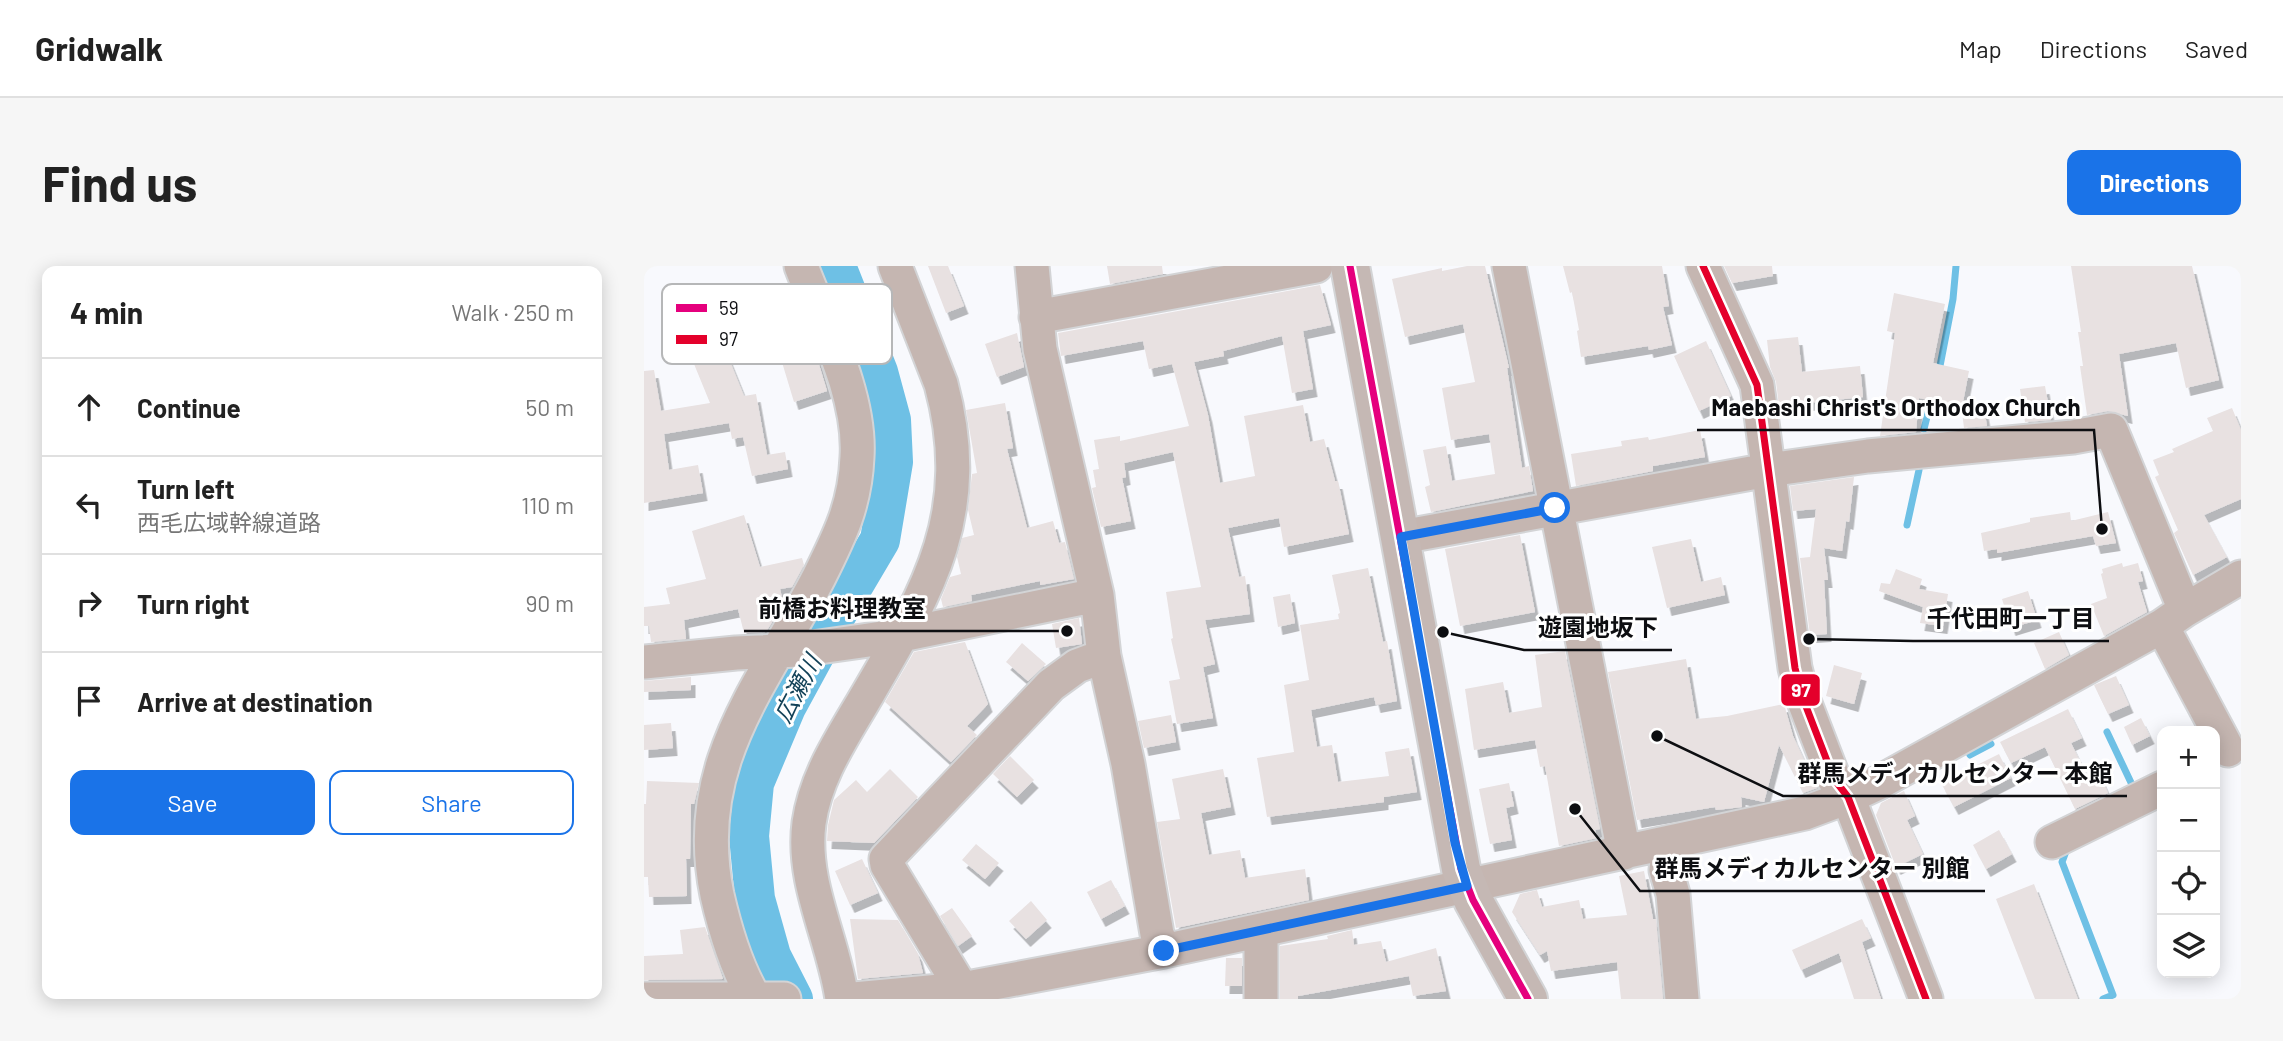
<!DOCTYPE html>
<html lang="en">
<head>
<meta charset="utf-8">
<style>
	:root { --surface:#fff; --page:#f6f6f6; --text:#222; --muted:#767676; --line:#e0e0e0; --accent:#1a73e8 }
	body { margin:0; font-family:Barlow,"Noto Sans JP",sans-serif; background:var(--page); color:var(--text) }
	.controls { position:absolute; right:21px; bottom:21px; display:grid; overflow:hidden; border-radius:14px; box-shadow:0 4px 18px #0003 }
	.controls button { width:63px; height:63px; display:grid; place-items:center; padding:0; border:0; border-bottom:2px solid var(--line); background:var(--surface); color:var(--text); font:35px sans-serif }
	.stop { position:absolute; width:21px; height:21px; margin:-16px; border:5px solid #1a73e8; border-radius:50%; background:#fff }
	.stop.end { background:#1a73e8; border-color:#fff; box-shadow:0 2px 7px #0008 }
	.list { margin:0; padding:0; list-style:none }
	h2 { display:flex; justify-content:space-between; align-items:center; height:91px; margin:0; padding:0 28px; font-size:30px }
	h2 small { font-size:23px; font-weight:400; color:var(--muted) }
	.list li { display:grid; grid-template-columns:46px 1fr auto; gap:21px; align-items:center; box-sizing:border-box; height:98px; padding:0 28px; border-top:2px solid var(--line) }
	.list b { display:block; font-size:26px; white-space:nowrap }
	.list p { margin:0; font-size:23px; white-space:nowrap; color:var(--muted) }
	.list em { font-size:23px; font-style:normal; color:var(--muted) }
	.actions { display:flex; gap:14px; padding:21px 28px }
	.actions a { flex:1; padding:16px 0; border:2px solid var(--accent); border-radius:14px; text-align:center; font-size:24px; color:var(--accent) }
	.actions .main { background:var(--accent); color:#fff }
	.icon { flex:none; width:38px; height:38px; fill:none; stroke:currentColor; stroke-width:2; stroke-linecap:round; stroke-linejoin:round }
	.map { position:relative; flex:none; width:1597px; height:733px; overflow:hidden; border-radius:14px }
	header { display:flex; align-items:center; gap:42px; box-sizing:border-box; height:98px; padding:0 35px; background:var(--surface); border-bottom:2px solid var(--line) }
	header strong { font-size:33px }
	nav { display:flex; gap:38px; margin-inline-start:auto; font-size:24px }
	.intro { display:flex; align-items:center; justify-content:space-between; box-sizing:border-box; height:168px; padding:0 42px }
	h1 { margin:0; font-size:49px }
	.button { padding:18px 32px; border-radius:14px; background:var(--accent); color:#fff; font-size:24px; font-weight:700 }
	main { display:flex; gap:42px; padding:0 42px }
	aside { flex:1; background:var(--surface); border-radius:14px; box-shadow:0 4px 18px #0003 }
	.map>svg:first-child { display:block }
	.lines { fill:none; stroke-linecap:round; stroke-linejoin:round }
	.stream { stroke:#6ec0e5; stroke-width:7 }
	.river { stroke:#6ec0e5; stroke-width:40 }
	.building { fill:#e8e1e1; filter:url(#shadow) }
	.minor-casing { stroke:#d3d4d6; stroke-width:37 }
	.major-casing { stroke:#d3d4d6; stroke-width:42 }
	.minor { stroke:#c5b6b1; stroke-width:33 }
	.major { stroke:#c5b8b4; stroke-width:38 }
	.bus-1-casing { stroke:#fff; stroke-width:12 }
	.bus-2-casing { stroke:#fff; stroke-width:12 }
	.bus-1 { stroke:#e5007d; stroke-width:7 }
	.bus-2 { stroke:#e4002b; stroke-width:7 }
	.route { stroke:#1a73e8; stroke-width:9 }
	.labels { text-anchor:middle; stroke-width:6; stroke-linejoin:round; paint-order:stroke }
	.water-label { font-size:24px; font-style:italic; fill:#134258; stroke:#fff }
	.key { fill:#fff; stroke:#b6b7b8; stroke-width:2 }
	.key-label { font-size:19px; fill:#0d0e11 }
	.leader { fill:none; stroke:#0d0e11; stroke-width:2.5 }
	.callout-dot { fill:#0d0e11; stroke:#fff; stroke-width:2.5 }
	.callout-label { font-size:24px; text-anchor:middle; font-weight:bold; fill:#0d0e11; stroke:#fff; stroke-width:6; stroke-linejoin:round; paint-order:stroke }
	.line-badge { stroke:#fff; stroke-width:2.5 }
	.badge-label { font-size:19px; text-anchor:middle; font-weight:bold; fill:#fff }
</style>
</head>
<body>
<header>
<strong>Gridwalk</strong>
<nav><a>Map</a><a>Directions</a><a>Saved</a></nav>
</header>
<div class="intro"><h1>Find us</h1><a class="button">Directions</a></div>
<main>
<aside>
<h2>4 min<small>Walk · 250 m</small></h2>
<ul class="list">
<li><svg class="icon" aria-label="ahead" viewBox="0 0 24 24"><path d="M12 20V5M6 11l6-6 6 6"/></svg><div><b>Continue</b></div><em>50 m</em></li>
<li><svg class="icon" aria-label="left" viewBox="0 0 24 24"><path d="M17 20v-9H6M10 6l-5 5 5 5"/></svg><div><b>Turn left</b><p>西毛広域幹線道路</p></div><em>110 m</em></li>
<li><svg class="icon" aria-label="right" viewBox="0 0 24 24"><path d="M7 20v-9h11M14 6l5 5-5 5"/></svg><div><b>Turn right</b></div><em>90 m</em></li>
<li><svg class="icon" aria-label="arrive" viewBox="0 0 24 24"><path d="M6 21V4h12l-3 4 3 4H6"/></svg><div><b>Arrive at destination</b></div></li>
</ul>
<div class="actions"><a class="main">Save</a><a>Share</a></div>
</aside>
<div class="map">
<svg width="1597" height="733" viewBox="0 0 1597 733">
	<defs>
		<filter id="shadow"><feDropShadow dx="4.5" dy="8" stdDeviation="0" flood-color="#0004"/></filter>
	</defs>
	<rect width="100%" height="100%" fill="#f8f9fd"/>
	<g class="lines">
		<path class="stream" d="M1295,105l14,-72 3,-33
			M1280,163l9,-36
			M1263,259l12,-55
			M1463,466l28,59
			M1326,489l21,-11
			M1424,580l-6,16 51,133 -10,4"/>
		<path class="river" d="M149,733l-22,-43 -16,-57 -6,-63 5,-53 32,-76 55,-101 39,-66 13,-78 -2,-42 -13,-48 -42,-106"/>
	</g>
	<path class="building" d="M284,0h20l16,40 -18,7z
		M463,0h55l1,8 -53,10z
		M823,0h18l24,102h-2l15,100 7,-2 4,25 -102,21 -6,-25 5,-2 -7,-35 23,-4 6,35 43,-7 -6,-40 -38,6 -9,-52 33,-6 -12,-58 -58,13 -13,-58 50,-11v3z
		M919,0h99l7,40 -6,1 9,38 -23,5 -1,-4 -67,11 -4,-26 2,-1 -7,-38 -2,1z
		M1080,0h48l1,10 -41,7z
		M1427,0h121l27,114 -33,8 -10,-45 -57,11 9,62 -20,-5 -21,4 -7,-49h3l-5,-34h3z
		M676,19l11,40 -28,6 10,58 -21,4 -10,-57 -59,15 1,5 -30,6 14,53 12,68 35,-7 -11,-60 59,-11 7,37 14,-3 11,42h3l11,53 -65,13 -5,-29 -51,10 11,49 6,-1 5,38 -45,6 10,44 -12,3 10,51 -36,6 -8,-43 11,-2 -9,-40 2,-1 -7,-46 35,-5 -28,-135 -49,11 2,14 -4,1 9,43 -30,6 -9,-39 4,-1 -3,-17 6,-1 -5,-29 26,-4v5l69,-15 -17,-62 -23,5 -6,-28 -82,15 -3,-23z
		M1250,27l51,11 -12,59 36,8 -7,36 -43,-9 -3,34 -36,4 15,-103 -8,-2z
		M150,35l23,57 10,33 -33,11 -16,-53 10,-3 -14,-38z
		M66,46l34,84 12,-2 11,61 18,-3 3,17 -36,7 -9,-39 -11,2 -3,-16 -65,11 5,36 29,-5 5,28 -59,10v-132l10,-1 7,41 49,-8 -32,-78z
		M373,67l7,34 -27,10 -12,-33z
		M1154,71l4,35 58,-6 3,31 -84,9 -3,-24 -6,-15 -3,-27z
		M1062,75l25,55 -32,15 -25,-55z
		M1401,120l6,34 -26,2 -5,-33z
		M361,137l8,45 -6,1 20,79 26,-7 6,22 6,-1 9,37 -34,6v-4l-69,14 1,6 -29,6 -2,-8 9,-22 11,-3 -4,-17 5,-19 12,-3 -6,-25 4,-36 5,-1 -11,-63z
		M1588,142l9,22v69l-37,16 23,42 -34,18 -19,-42 4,-3 -23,-53 4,-2 -6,-15 21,-8 -2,-3 41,-18 -6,-13z
		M1340,143l3,17 -23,2 -2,-16z
		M1056,164l5,27 -52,9v5l-77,15 -5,-32 51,-8 -1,-5 27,-4 1,3z
		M1210,211l-5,45 -3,-1 -4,30 -18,-3 4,32h-4l3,54 -17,1 -10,-77 10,-1 6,-48 -23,2 -3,-25z
		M1426,246l1,9 37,-9 8,31 -20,3 -3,-10 -96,17v-4l-13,2 -3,-18 49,-11v-4z
		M100,249l16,52 42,-9 2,7 -12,22 -12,2 2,9 -5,1 3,10 -14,23 -22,1 -6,-24 -54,11 2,19 -35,3 -2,-16h-5v-19l26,-3 -4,-16 40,-9 -14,-48z
		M876,269l15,77 -75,14 -15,-77z
		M1047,273l10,43 20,-5 4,18 -58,13 -15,-61z
		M1478,297l1,4 15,-4 5,18 -5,1 9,30 -43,24 -13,-32 16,-6 -6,-24 2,-1 -1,-4z
		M724,302l15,74 4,-1 10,60 -21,4 -2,-8 -63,13 6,37 15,-2 6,37 51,-6 -4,-24 24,-4 8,44 -33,5v5l-117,15 -10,-59 37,-6 -10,-67 25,-5 -9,-55 39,-6 -1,-5 2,-1 -8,-38z
		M1252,303l26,10 -3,10 29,5 -5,32 -23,-3 3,-16 -44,-16 2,-8 9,1z
		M1384,325l9,29 -26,8 -9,-29z
		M646,328l5,29 -17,4 -5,-30z
		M435,352l3,26 -26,4 -4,-24z
		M1415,366l10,23 -24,14 -11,-26z
		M321,376l23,62 -21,22 10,9 -26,27 -66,-60 29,-50z
		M378,377l24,21 -18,17 -22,-19z
		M921,385l35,178 -5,1 2,8 -38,8 -14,-80 -5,1 -5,-27 -61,10 -9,-61 38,-7 6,31 33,-6 -7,-52z
		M1042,393l10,60 31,-3 57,-12 9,32 24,52 -14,5 -24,-48 -15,57 -23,-5 1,10 -26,3 -1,-3 -78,13 -29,-148z
		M1190,399l28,8 -8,31 -28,-8z
		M1472,410l13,29 -21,9 -14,-29z
		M47,411v13l-47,2v-11z
		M1424,443l14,29 -11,5 17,35 11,-5 9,20 -33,16 -30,-62 -34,16 -11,-21z
		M527,449l5,27 -32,6 -6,-27z
		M1497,452l9,18 -18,9 -8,-18z
		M27,457l2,25 -29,2v-25z
		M1355,488l12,24 -57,29 -13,-24z
		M366,490l24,24 -17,17 -24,-23z
		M246,503l28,28 -44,46 -47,-2 1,-16 6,-25 22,-20 11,12z
		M579,503l8,38 -30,6 8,42 31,-5 5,28 60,-9 4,31 -133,28 -19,-106 23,-3 -8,-40z
		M3,515l52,2 -5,21h-3l-1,55h-4l1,37 -38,1 -1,-20h-4v-73h2z
		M865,517l5,23 -8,2 6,32 -22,4 -11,-55z
		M1260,525l11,25 -8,4 16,34 -27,13 -20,-52 5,-12z
		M1355,564l13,24 -26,15 -13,-24z
		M332,578l23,19 -14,16 -23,-19z
		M218,593l16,34 -28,12 -15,-34z
		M1000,605l9,48h3l7,80h-42l-4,-37 -66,9 -4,-20 -7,4 -28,-43 8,-18 17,-4 5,17 37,-7 4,19 44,-4 -8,-39z
		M467,614l14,26 -24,13 -14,-27z
		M1390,618l44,115h-43l-39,-100z
		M387,635l16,19 -21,19 -17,-18z
		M308,642l20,28 -14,10 -18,-30z
		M206,653l48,1 20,34 5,19 -65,6z
		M1218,653l9,19 -9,4 19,57h-27l-15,-46 -38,17 -9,-20z
		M61,661l18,52 -79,1v-24l39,-2 -3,-24z
		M708,664l2,15 27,-4 5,21 50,-14 10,43 -33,5 -4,-20 -111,20v3h-18v-53l48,-7 -1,-3z
		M582,692h16v28h-17z"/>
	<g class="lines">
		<defs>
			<path id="minor" d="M388,0l8,83 57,246 7,61 24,108 29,170 7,17
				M865,0l115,587
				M1059,0l54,119 38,283 7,28 32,83 14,18 78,202
				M392,51l280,-51
				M757,271l367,-67 100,-14 205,-19 38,-7 74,180
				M1518,360l66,124
				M0,396l92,-9 62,-3 64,-9 39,-6 196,-40
				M1408,576l110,-54
				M1025,578l-3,26 7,24 9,105
				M0,733h140
				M111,733c-19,-31 -30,-69 -38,-104 -27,-132 46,-209 102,-318 21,-42 36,-72 38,-120 4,-62 -34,-133 -56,-191
				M198,733c-8,-58 -41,-116 -33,-176 6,-43 29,-79 51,-116 65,-111 117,-190 81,-323l-46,-118
				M210,733l108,-10 202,-38 641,-138 43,-16 30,-14 284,-157 23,-16 56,-33
				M324,733l-81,-134 -1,-6 165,-174 26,-19 27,-10
				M617,733v-68"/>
			<path id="major" d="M706,0l111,603 12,31 55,99"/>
		</defs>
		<use href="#minor" class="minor-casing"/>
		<use href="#major" class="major-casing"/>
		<use href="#minor" class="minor"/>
		<use href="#major" class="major"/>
		<defs>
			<path id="bus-1" d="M706,0l111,603 12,31 55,99"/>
			<path id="bus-2" d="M1059,0l54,119 38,283 7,28 32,83 14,18 78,202"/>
		</defs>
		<use href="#bus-1" class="bus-1-casing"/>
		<use href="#bus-2" class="bus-2-casing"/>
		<use href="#bus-1" class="bus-1"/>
		<use href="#bus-2" class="bus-2"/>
	</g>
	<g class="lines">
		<path class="route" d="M520,685l303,-65 -12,-43 -54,-306 154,-29"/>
	</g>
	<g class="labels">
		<g class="water-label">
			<text transform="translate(154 423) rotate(-62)" y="8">広瀬川</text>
		</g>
	</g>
	<rect x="18" y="18" width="230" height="80" rx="10" class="key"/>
	<rect x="32" y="38" width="31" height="8" fill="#e5007d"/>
	<rect x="32" y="69" width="31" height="9" fill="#e4002b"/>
	<g class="key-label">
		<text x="75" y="49">59</text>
		<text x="75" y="80">97</text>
	</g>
	<path class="leader" d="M1458 263L1450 164H1053M423 365L296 365H100M1165 373L1269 375H1465M799 366L880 384H1028M1013 470L1139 530H1483M931 543L996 625H1341"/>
	<g class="callout-dot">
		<circle cx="1458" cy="263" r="7"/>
		<circle cx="423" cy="365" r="7"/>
		<circle cx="1165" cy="373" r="7"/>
		<circle cx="799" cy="366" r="7"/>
		<circle cx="1013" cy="470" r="7"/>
		<circle cx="931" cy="543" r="7"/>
	</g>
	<g class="callout-label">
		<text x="1252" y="150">Maebashi Christ's Orthodox Church</text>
		<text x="198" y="351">前橋お料理教室</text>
		<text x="1367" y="361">千代田町一丁目</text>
		<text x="954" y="370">遊園地坂下</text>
		<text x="1311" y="516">群馬メディカルセンター 本館</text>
		<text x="1168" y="611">群馬メディカルセンター 別館</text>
	</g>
	<rect class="line-badge" x="1136" y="407" width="41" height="34" rx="7" fill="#e4002b"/>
	<g class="badge-label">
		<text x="1157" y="431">97</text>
	</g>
</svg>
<div class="controls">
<button>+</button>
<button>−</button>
<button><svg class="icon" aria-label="locate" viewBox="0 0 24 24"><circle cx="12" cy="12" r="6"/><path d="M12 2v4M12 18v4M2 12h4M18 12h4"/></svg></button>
<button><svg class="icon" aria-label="layers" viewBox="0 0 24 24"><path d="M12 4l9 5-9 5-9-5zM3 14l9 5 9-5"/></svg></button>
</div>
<div class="stop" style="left:911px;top:242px"></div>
<div class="stop end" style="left:520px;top:685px"></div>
</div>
</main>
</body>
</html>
